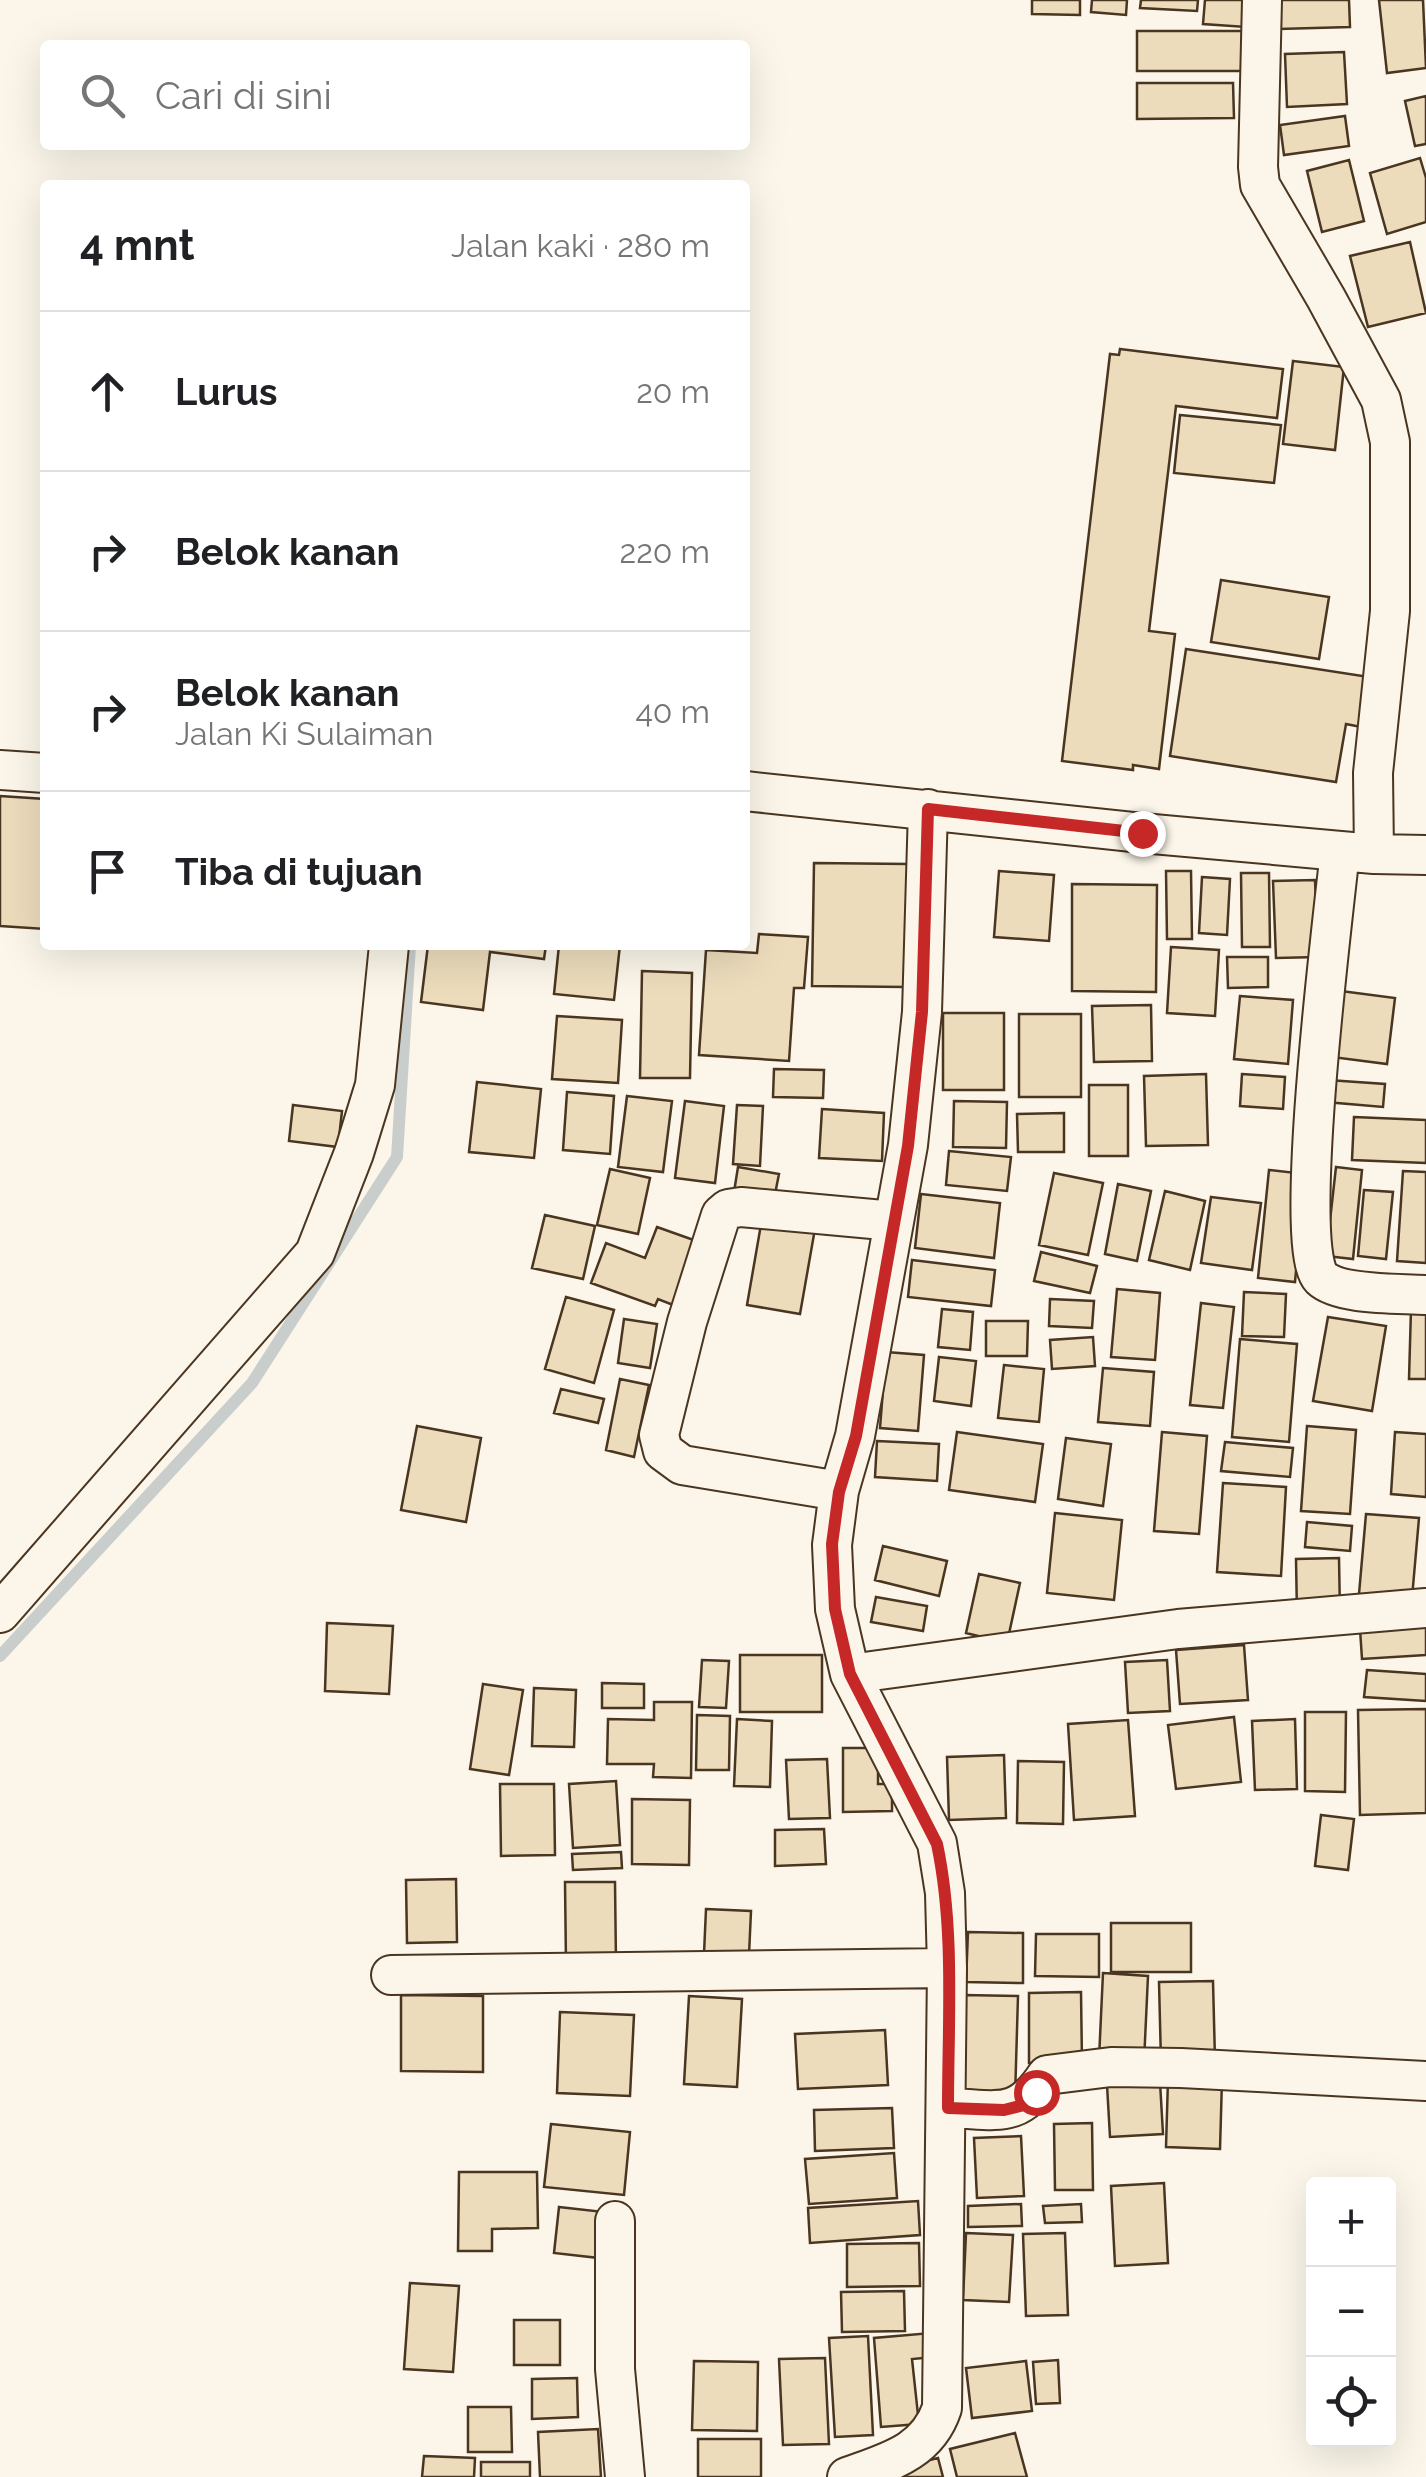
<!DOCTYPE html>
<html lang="id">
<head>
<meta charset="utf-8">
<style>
	:root { --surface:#fff; --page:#f2f2f2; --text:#202124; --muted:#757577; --line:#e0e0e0 }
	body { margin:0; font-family:Raleway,sans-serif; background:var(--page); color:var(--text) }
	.controls { position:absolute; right:30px; bottom:30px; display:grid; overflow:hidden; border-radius:10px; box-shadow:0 10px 40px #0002 }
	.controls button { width:90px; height:90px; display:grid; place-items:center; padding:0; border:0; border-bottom:2px solid var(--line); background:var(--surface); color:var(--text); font:50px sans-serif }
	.stop { position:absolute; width:30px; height:30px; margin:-22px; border:8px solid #c62828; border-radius:50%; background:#fff }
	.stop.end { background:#c62828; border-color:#fff; box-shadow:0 2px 10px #0008 }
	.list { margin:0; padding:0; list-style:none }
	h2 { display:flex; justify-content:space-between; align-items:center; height:130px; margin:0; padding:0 40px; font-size:42px }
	h2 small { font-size:32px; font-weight:400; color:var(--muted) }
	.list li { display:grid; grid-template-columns:65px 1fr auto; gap:30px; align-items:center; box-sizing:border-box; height:160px; padding:0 40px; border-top:2px solid var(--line) }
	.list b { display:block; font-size:38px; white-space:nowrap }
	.list p { margin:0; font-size:32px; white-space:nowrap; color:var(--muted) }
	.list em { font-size:32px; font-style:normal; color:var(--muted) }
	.icon { flex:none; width:55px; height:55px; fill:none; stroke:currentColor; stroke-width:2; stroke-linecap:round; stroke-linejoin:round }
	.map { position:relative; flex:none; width:1426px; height:2477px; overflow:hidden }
	.search { position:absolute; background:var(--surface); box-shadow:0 10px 40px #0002; left:40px; top:40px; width:710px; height:110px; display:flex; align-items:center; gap:25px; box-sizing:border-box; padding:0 35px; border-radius:10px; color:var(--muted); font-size:38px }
	.panel { position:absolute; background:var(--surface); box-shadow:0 10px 40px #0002; left:40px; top:180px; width:710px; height:770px; border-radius:10px }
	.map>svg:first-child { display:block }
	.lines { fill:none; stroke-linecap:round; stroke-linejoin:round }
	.stream { stroke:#c9cecd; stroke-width:12 }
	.building { fill:#ecdcbc; stroke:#4a3520; stroke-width:2.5 }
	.minor-casing { stroke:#4a3520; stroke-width:42 }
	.minor { stroke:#fbf6e9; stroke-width:38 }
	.route { stroke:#c62828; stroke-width:12 }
</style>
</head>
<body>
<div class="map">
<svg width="1426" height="2477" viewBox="0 0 1426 2477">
	<rect width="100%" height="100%" fill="#fbf6e9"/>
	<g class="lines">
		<path class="stream" d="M0,1656l252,-273 145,-226 13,-212"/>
	</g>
	<path class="building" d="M1032,0h48v15l-48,-1z
		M1092,0h35l-1,15 -35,-3z
		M1141,0h57l-1,11 -57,-3z
		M1205,0h43l-2,27 -43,-3z
		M1279,0h70l1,27 -71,2z
		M1379,0h44l3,68 -39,5z
		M1137,31h105v40h-105z
		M1344,52l3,52 -60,3 -2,-53z
		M1137,83h96l1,35 -97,1z
		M1426,96v48l-11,2 -10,-45z
		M1345,116l4,30 -65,9 -4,-30z
		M1420,158l6,20v44l-39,12 -17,-61z
		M1349,160l15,61 -42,11 -15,-61z
		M1410,242l16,71 -58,14 -18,-71z
		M1120,349l163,20 -6,49 -101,-12 -27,225 26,3 -16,135 -26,-4v5l-71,-9 48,-407 9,1z
		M1293,361l51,6 -9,83 -52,-6z
		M1180,415l101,10 -7,58 -100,-10z
		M1221,580l108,17 -10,62 -108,-17z
		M1186,649l183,28 -8,50 -15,-3 -10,58 -166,-26z
		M0,796l45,3v130l-45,-3z
		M814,863l94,1 -2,123 -94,-1z
		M999,871l55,4 -5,66 -55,-4z
		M1166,871h25l1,68h-25z
		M1241,873h28l1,74h-28z
		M1202,877l28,2 -3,56 -28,-2z
		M1315,880l3,77 -42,1 -3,-77z
		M1072,884l85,1 -1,107 -84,-1z
		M759,934l49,3 -4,51h-10l-5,73 -90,-6 7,-105 51,3z
		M428,945h118l-2,14 -54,-7 -7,58 -62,-8z
		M559,945h61l-6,55 -60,-6z
		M1171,947l48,3 -4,66 -48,-3z
		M1227,957h41v30l-40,1z
		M642,971l50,2 -2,105h-50z
		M1341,991l54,7 -8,66 -55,-7z
		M1240,996l53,4 -5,64 -54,-5z
		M1151,1005l1,56 -58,1 -2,-56z
		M943,1013h61v77h-61z
		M1019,1014h62v83h-62z
		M557,1016l65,4 -4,63 -66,-4z
		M774,1069l50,1 -1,28 -50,-1z
		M1206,1074l2,71 -62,1 -2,-70z
		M1242,1074l43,3 -2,32 -43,-3z
		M1328,1080l57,4 -2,23 -57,-5z
		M477,1082l64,7 -7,69 -65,-6z
		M1089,1085h39v71h-39z
		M567,1092l47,4 -4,58 -47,-4z
		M627,1096l45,5 -9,71 -45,-5z
		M685,1101l39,5 -9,77 -40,-5z
		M954,1101l53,1 -1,46 -53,-1z
		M293,1105l49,6 -4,36 -49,-6z
		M737,1105l26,1 -3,60 -27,-2z
		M822,1109l62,4 -2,48 -63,-3z
		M1064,1113v39h-46l-1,-38z
		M1354,1117l72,3v43l-74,-3z
		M949,1151l62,6 -4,34 -61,-6z
		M738,1167l41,7 -5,25 -40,-7z
		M1336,1167l26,3 -9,89 -27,-3z
		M610,1169l40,9 -12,56 -41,-9z
		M1269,1170l36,4 -10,108 -37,-4z
		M1403,1171l23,1v91l-29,-2z
		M1054,1173l49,10 -15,72 -49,-10z
		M1118,1184l33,7 -14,70 -32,-7z
		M1364,1190l29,2 -7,67 -28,-3z
		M1165,1191l40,10 -15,69 -41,-10z
		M921,1194l79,9 -6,55 -79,-10z
		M1211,1197l50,6 -9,67 -51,-7z
		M763,1213l53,10 -16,91 -53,-9z
		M545,1215l50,11 -12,53 -51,-11z
		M657,1227l48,17 -24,64 -23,-9 -3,7 -64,-23 15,-40 39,15z
		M1041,1252l56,14 -7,27 -56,-12z
		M912,1260l83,10 -4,36 -83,-9z
		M1117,1289l43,4 -5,67 -44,-3z
		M1244,1292l42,2 -2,43 -42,-1z
		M566,1297l48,13 -20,73 -49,-14z
		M1050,1299l44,2 -2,27 -43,-2z
		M1201,1303l33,4 -11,101 -33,-3z
		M942,1309l31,3 -3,38 -32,-3z
		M1411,1309l15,1v69h-17z
		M1328,1317l58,9 -14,85 -59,-10z
		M624,1319l33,5 -7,44 -32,-5z
		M986,1321h42l-1,35h-41z
		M1093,1337l2,29 -43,3 -2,-29z
		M1240,1339l57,5 -8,98 -57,-5z
		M886,1352l38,3 -6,76 -38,-3z
		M939,1357l37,4 -5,45 -37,-5z
		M1004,1365l40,4 -5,53 -41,-4z
		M1103,1368l51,4 -4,54 -52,-4z
		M620,1379l29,6 -15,72 -28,-7z
		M561,1389l43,10 -6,24 -44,-10z
		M417,1426l64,12 -15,84 -65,-12z
		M1307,1426l49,4 -6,84 -49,-3z
		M957,1432l86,12 -8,58 -86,-12z
		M1162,1432l45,4 -8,98 -45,-3z
		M1395,1432l31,2v63l-35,-3z
		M1066,1438l45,6 -8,62 -45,-7z
		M877,1441l62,3 -2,37 -62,-4z
		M1225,1442l68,6 -3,29 -69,-6z
		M1223,1483l63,4 -5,89 -64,-4z
		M1055,1513l67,7 -8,80 -67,-7z
		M1366,1514l53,4 -7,80 -53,-4z
		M1307,1522l45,4 -2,25 -45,-4z
		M883,1546l64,15 -8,35 -64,-16z
		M1339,1558l1,56 -43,1 -1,-56z
		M979,1574l41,9 -13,60 -41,-10z
		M876,1597l51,9 -4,25 -52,-9z
		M327,1623l66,3 -4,68 -64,-3z
		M1426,1625v30l-64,4 -2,-30z
		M1244,1645l4,55 -68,4 -4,-54z
		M740,1655h82v57h-82z
		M702,1660l27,1 -3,47 -27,-1z
		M1167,1660l3,51 -42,2 -3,-51z
		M1367,1670l59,4v27l-62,-4z
		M602,1683l42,1v24h-42z
		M483,1684l40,6 -14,85 -39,-6z
		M534,1688l42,2 -2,57 -42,-1z
		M654,1702h38l-1,76 -38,-1 1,-13h-47l1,-45 46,1z
		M1426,1709v104l-66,2 -2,-105z
		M1305,1712h41l-1,80 -40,-1z
		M697,1715l33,1 -1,54h-33z
		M1234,1717l7,65 -65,7 -8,-64z
		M737,1719l35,2 -2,66 -36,-1z
		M1295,1719l2,70 -42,1 -3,-69z
		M1128,1720l7,96 -61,4 -6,-96z
		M843,1748h35v36h14v27l-49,1z
		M1004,1755l2,63 -57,2 -2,-63z
		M827,1759l3,59 -41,1 -3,-59z
		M1018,1761l46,1 -1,62 -46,-1z
		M616,1781l4,64 -47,3 -4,-64z
		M500,1784h54l1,71 -54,1z
		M632,1799l58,1 -1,65 -57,-1z
		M1321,1815l33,4 -6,51 -33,-4z
		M824,1829l2,35 -51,2v-36z
		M621,1852l1,16 -49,2 -1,-16z
		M456,1879l1,63 -50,1 -1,-63z
		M565,1882h50l1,81 -50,1z
		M706,1909l45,2 -2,44 -45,-1z
		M1111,1923h80v49h-80z
		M968,1932l55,1v50l-57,-1z
		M1036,1934h63v43l-64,-1z
		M1103,1973l45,3 -4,86 -45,-3z
		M1213,1981l2,79 -54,2 -2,-80z
		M1081,1992l1,71h-53v-70z
		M401,1995l82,1v76l-82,-1z
		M963,1995l55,1 -3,102 -55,-1z
		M689,1996l53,3 -5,88 -53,-3z
		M560,2012l74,3 -4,81 -73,-3z
		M885,2030l3,55 -90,4 -3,-55z
		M1168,2079l54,1 -2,69 -54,-2z
		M1160,2082l3,52 -53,3 -3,-52z
		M892,2108l2,40 -79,3 -1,-41z
		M1092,2123l1,67h-38l-1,-66z
		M551,2124l79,8 -6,63 -80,-8z
		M1021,2136l3,60 -47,2 -3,-60z
		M894,2153l3,45 -88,6 -4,-45z
		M459,2172h78l1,56 -46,1v22h-34z
		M1164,2183l4,80 -53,3 -4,-80z
		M918,2201l2,34 -110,8 -2,-35z
		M1021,2204l1,22 -54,1v-21z
		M1081,2204l1,18 -37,1 -2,-17z
		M559,2207l45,5 -5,46 -45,-5z
		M966,2233l47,2 -4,67 -46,-2z
		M1065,2233l3,82 -42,1 -3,-82z
		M919,2243l1,43 -73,1v-43z
		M410,2283l49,3 -6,86 -49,-3z
		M904,2291l1,40 -63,1 -1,-40z
		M514,2320h46v45h-46z
		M931,2333l2,24 -21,2 7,65 -38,3 -7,-89z
		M868,2336l5,99 -38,2 -6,-99z
		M825,2358l4,86 -46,1 -4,-86z
		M1058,2360l2,43 -24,1 -3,-42z
		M694,2361l64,1 -1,69 -65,-1z
		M1026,2361l6,50 -60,7 -6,-50z
		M577,2378l1,39 -46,2v-40z
		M468,2407h43l1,45h-44z
		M598,2429l3,48h-61l-2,-45z
		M1015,2433l12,44h-70l-7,-28z
		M698,2439h63v38h-63z
		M424,2456l51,2 -1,19h-52z
		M938,2458l5,19h-53l-2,-7z
		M481,2462h49v15h-49z"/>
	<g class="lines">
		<defs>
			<path id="minor" d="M1262,0l-4,167 2,18 66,113 55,102 9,42v169l-17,162 1,81
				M0,770l45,3
				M745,791l397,42 232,21 52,1
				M1340,851c-6,59 -49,396 -19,427 19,18 80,15 105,17
				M839,1491l-157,-26 -19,-14 -4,-16 28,-113 34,-107 7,-6 13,-2 153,14
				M0,1613l315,-360 39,-100 21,-68 14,-140
				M850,1674l328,-45 248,-21
				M391,1975l556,-7
				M947,2108c50,1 70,13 100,-33l64,-8 70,1 245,13
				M615,2221v148l10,108
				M847,2477c41,-15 80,-24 95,-69l5,-440 -2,-75 -8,-50 -87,-169 -15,-65 -3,-64 7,-54 16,-55 53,-291 14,-133 6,-203"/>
		</defs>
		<use href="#minor" class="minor-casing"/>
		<use href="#minor" class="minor"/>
	</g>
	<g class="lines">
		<path class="route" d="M1036,2092l-12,13 -20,5 -56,-2c0,-87 7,-179 -11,-264l-87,-170 -15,-65 -3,-65 7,-52 17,-56 52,-290 14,-134 6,-203 214,24"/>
	</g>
</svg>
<div class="controls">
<button>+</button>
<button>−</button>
<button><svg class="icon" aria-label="locate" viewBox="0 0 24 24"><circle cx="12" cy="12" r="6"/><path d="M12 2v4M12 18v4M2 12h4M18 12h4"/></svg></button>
</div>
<div class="stop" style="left:1036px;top:2092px"></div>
<div class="stop end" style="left:1142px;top:833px"></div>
<div class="search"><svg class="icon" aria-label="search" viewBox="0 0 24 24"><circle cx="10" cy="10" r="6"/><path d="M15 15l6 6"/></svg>Cari di sini</div>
<section class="panel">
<h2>4 mnt<small>Jalan kaki · 280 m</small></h2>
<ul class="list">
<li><svg class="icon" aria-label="ahead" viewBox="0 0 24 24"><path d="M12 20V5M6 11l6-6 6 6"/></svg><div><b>Lurus</b></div><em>20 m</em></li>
<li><svg class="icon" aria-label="right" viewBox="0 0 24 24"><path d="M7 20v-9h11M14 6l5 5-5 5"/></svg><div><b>Belok kanan</b></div><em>220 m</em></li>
<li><svg class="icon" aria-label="right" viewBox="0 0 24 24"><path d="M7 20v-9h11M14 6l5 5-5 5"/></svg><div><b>Belok kanan</b><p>Jalan Ki Sulaiman</p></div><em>40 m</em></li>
<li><svg class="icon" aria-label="arrive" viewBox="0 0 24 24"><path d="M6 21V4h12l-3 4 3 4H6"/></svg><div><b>Tiba di tujuan</b></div></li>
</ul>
</section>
</div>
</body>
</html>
